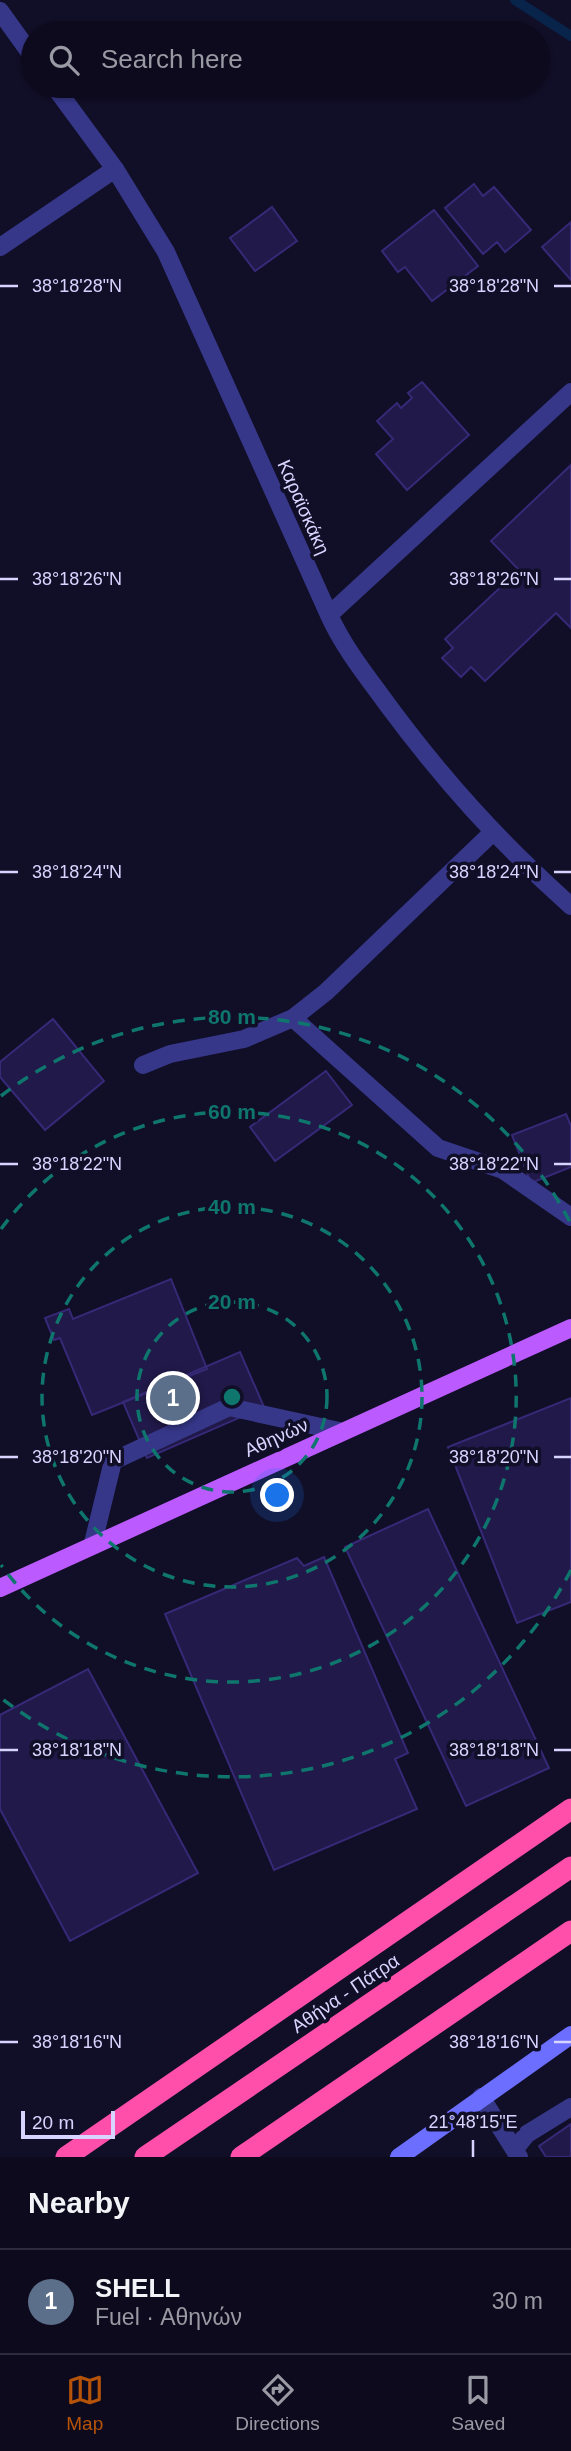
<!DOCTYPE html>
<html lang="en">
<head>
<meta charset="utf-8">
<style>
	:root { --surface:#0d0a1d; --page:#1b182a; --text:#f1f3f6; --muted:#9a9aa4; --line:#2d2b3b; --accent:#b45309 }
	body { margin:0; font-family:Arial,sans-serif; background:var(--page); color:var(--text) }
	.scale { position:absolute; left:21px; bottom:18px; width:94px; box-sizing:border-box; padding-left:7px; border:4px solid #d7d4ff; border-top:0; font-size:19px; line-height:24px; white-space:nowrap; color:#d7d4ff; -webkit-text-stroke:5px #110e27; paint-order:stroke }
	.you { position:absolute; left:278px; top:1496px; width:24px; height:24px; margin:-18px; border:5px solid #fff; border-radius:50%; background:#1a73e8; box-shadow:0 0 0 10px #1a73e833 }
	.badge { display:grid; place-items:center; width:46px; height:46px; border-radius:50%; background:var(--accent); color:#fff; font-size:23px; font-weight:700 }
	.pin { position:absolute; translate:-50% -50%; border:4px solid #fff; box-shadow:0 2px 7px #0006 }
	.list { margin:0; padding:0; list-style:none }
	h2 { display:flex; justify-content:space-between; align-items:center; height:91px; margin:0; padding:0 28px; font-size:30px }
	h2 small { font-size:23px; font-weight:400; color:var(--muted) }
	.list li { display:grid; grid-template-columns:46px 1fr auto; gap:21px; align-items:center; box-sizing:border-box; height:105px; padding:0 28px; border-top:2px solid var(--line) }
	.list b { display:block; font-size:26px; white-space:nowrap }
	.list p { margin:0; font-size:23px; white-space:nowrap; color:var(--muted) }
	.list em { font-size:23px; font-style:normal; color:var(--muted) }
	.icon { flex:none; width:38px; height:38px; fill:none; stroke:currentColor; stroke-width:2; stroke-linecap:round; stroke-linejoin:round }
	.map { position:relative; flex:none; width:571px; height:2157px; overflow:hidden }
	.search { position:absolute; background:var(--surface); box-shadow:0 2px 5px #0004; left:21px; right:21px; top:21px; height:77px; display:flex; align-items:center; gap:18px; box-sizing:border-box; padding:0 24px; border-radius:38px; color:var(--muted); font-size:26px }
	.sheet { height:196px; background:var(--surface) }
	nav { display:flex; justify-content:space-around; align-items:center; box-sizing:border-box; height:98px; border-top:2px solid var(--line); background:var(--surface); font-size:19px; color:var(--muted) }
	nav a { display:grid; justify-items:center; gap:4px }
	nav .on { color:var(--accent) }
	.map>svg:first-child { display:block }
	.lines { fill:none; stroke-linecap:round; stroke-linejoin:round }
	.stream { stroke:#09244b; stroke-width:10 }
	.building { fill:#211949; stroke:#362977; stroke-width:2 }
	.lane { stroke:#363789; stroke-width:18 }
	.street { stroke:#363789; stroke-width:18 }
	.secondary { stroke:#6b6eff; stroke-width:18 }
	.primary { stroke:#bb5bff; stroke-width:18 }
	.highway { stroke:#ff4fab; stroke-width:21 }
	.ticks { fill:none; stroke:#d7d4ff; stroke-width:2.5 }
	.ring { fill:none; stroke:#0f766e; stroke-width:3.5; stroke-dasharray:12 9 }
	.labels { text-anchor:middle; stroke-width:7; stroke-linejoin:round; paint-order:stroke }
	.street-label { font-size:19px; fill:#d7d4ff; stroke:#110e27 }
	.ticks-label { font-size:18px; text-anchor:middle; fill:#d7d4ff; stroke:#110e27; stroke-width:7; stroke-linejoin:round; paint-order:stroke }
	.centre { fill:#0f766e; stroke:#110e27; stroke-width:3.5 }
	.ring-label { font-size:21px; text-anchor:middle; font-weight:bold; fill:#0f766e; stroke:#110e27; stroke-width:7; stroke-linejoin:round; paint-order:stroke }
</style>
</head>
<body>
<div class="map">
<svg width="571" height="2157" viewBox="0 0 571 2157">
	<rect width="100%" height="100%" fill="#110e27"/>
	<g class="lines">
		<path class="stream" d="M515,0l56,36"/>
	</g>
	<path class="building" d="M474,184l9,12 11,-9 37,43 -26,22 -8,-10 -14,12 -38,-46z
		M272,207l25,34 -42,30 -25,-33z
		M434,210l44,56 -46,35 -27,-34 -7,5 -16,-21z
		M571,222v58l-29,-33z
		M422,382l47,53 -62,55 -31,-36 17,-15 -16,-18 20,-18 4,5 11,-10 -4,-5z
		M571,465v163l-15,-15 -71,68 -14,-14 -10,10 -19,-19 11,-10 -8,-9 74,-69 -28,-29z
		M53,1019l51,62 -59,49 -45,-53v-15z
		M326,1071l26,34 -77,56 -25,-34z
		M566,1114l5,12v41l-40,16 -19,-48z
		M171,1279l36,90 -115,46 -32,-77 -6,2 -9,-22 24,-9 4,10z
		M240,1352l24,55 -117,51 -24,-56z
		M571,1398v204l-54,21 -69,-176z
		M428,1509l121,259 -83,38 -121,-259z
		M324,1557l84,196 -13,6 22,50 -143,61 -109,-256 132,-56 7,8z
		M88,1669l110,204 -128,68 -70,-132v-94z
		M571,2124v33h-25l-7,-11z"/>
	<g class="lines">
		<path class="lane" d="M0,247l115,-78
			M293,1018l145,130 65,22 68,47
			M143,1065l27,-11 74,-15 49,-21 33,-26 166,-159
			M93,1543l20,-82 116,-54 110,24
			M481,2097l38,60
			M515,2149l12,-15 44,-27"/>
		<path class="street" d="M0,11l33,46
			M54,86l61,83 51,83 163,363c15,33 37,60 58,89 57,77 112,138 184,202
			M329,615l242,-223"/>
		<path class="secondary" d="M399,2157l172,-122"/>
		<path class="primary" d="M0,1588l571,-260"/>
		<path class="highway" d="M66,2157l505,-348
			M145,2157l426,-290
			M241,2157l330,-226"/>
	</g>
	<path class="ticks" d="M0,286h18M554,286h17M0,579h18M554,579h17M0,872h18M554,872h17M0,1164h18M554,1164h17M0,1457h18M554,1457h17M0,1750h18M554,1750h17M0,2042h18M554,2042h17M473,2140v17"/>
	<g class="ring">
		<circle cx="232" cy="1397" r="95"/>
		<circle cx="232" cy="1397" r="190"/>
		<path d="M1 1229A285 285 0 1 1 1 1565"/>
		<path d="M571 1570A380 380 0 0 1 1 1698M1 1096A380 380 0 0 1 571 1224"/>
	</g>
	<g class="labels">
		<g class="street-label">
			<text transform="translate(304 507) rotate(66)" y="7">Καραϊσκάκη</text>
			<text transform="translate(276 1437) rotate(-24)" y="7">Αθηνών</text>
			<text transform="translate(345 1993) rotate(-34)" y="7">Αθήνα - Πάτρα</text>
		</g>
	</g>
	<g class="ticks-label">
		<text x="77" y="292">38°18'28"N</text>
		<text x="494" y="292">38°18'28"N</text>
		<text x="77" y="585">38°18'26"N</text>
		<text x="494" y="585">38°18'26"N</text>
		<text x="77" y="878">38°18'24"N</text>
		<text x="494" y="878">38°18'24"N</text>
		<text x="77" y="1170">38°18'22"N</text>
		<text x="494" y="1170">38°18'22"N</text>
		<text x="77" y="1463">38°18'20"N</text>
		<text x="494" y="1463">38°18'20"N</text>
		<text x="77" y="1756">38°18'18"N</text>
		<text x="494" y="1756">38°18'18"N</text>
		<text x="77" y="2048">38°18'16"N</text>
		<text x="494" y="2048">38°18'16"N</text>
		<text x="473" y="2128">21°48'15"E</text>
	</g>
	<circle cx="232" cy="1397" r="10" class="centre"/>
	<g class="ring-label">
		<text x="232" y="1024">80 m</text>
		<text x="232" y="1119">60 m</text>
		<text x="232" y="1214">40 m</text>
		<text x="232" y="1309">20 m</text>
	</g>
</svg>
<div class="scale">20 m</div>
<div class="you"></div>
<div class="pin badge" style="left:173px;top:1398px;background:#5c6f8a">1</div>
<div class="search"><svg class="icon" aria-label="search" viewBox="0 0 24 24"><circle cx="10" cy="10" r="6"/><path d="M15 15l6 6"/></svg>Search here</div>
</div>
<section class="sheet">
<h2>Nearby<small></small></h2>
<ul class="list">
<li><span class="badge" style="background:#5c6f8a">1</span><div><b>SHELL</b><p>Fuel · Αθηνών</p></div><em>30 m</em></li>
</ul>
</section>
<nav>
<a class="on"><svg class="icon" aria-label="map" viewBox="0 0 24 24"><path d="M3 6l6-2 6 2 6-2v14l-6 2-6-2-6 2zM9 4v14M15 6v14"/></svg>Map</a>
<a><svg class="icon" aria-label="directions" viewBox="0 0 24 24"><path d="M12 3l9 9-9 9-9-9zM9 14v-3h6M13 9l2 2-2 2"/></svg>Directions</a>
<a><svg class="icon" aria-label="saved" viewBox="0 0 24 24"><path d="M7 4h10v16l-5-4-5 4z"/></svg>Saved</a>
</nav>
</body>
</html>
